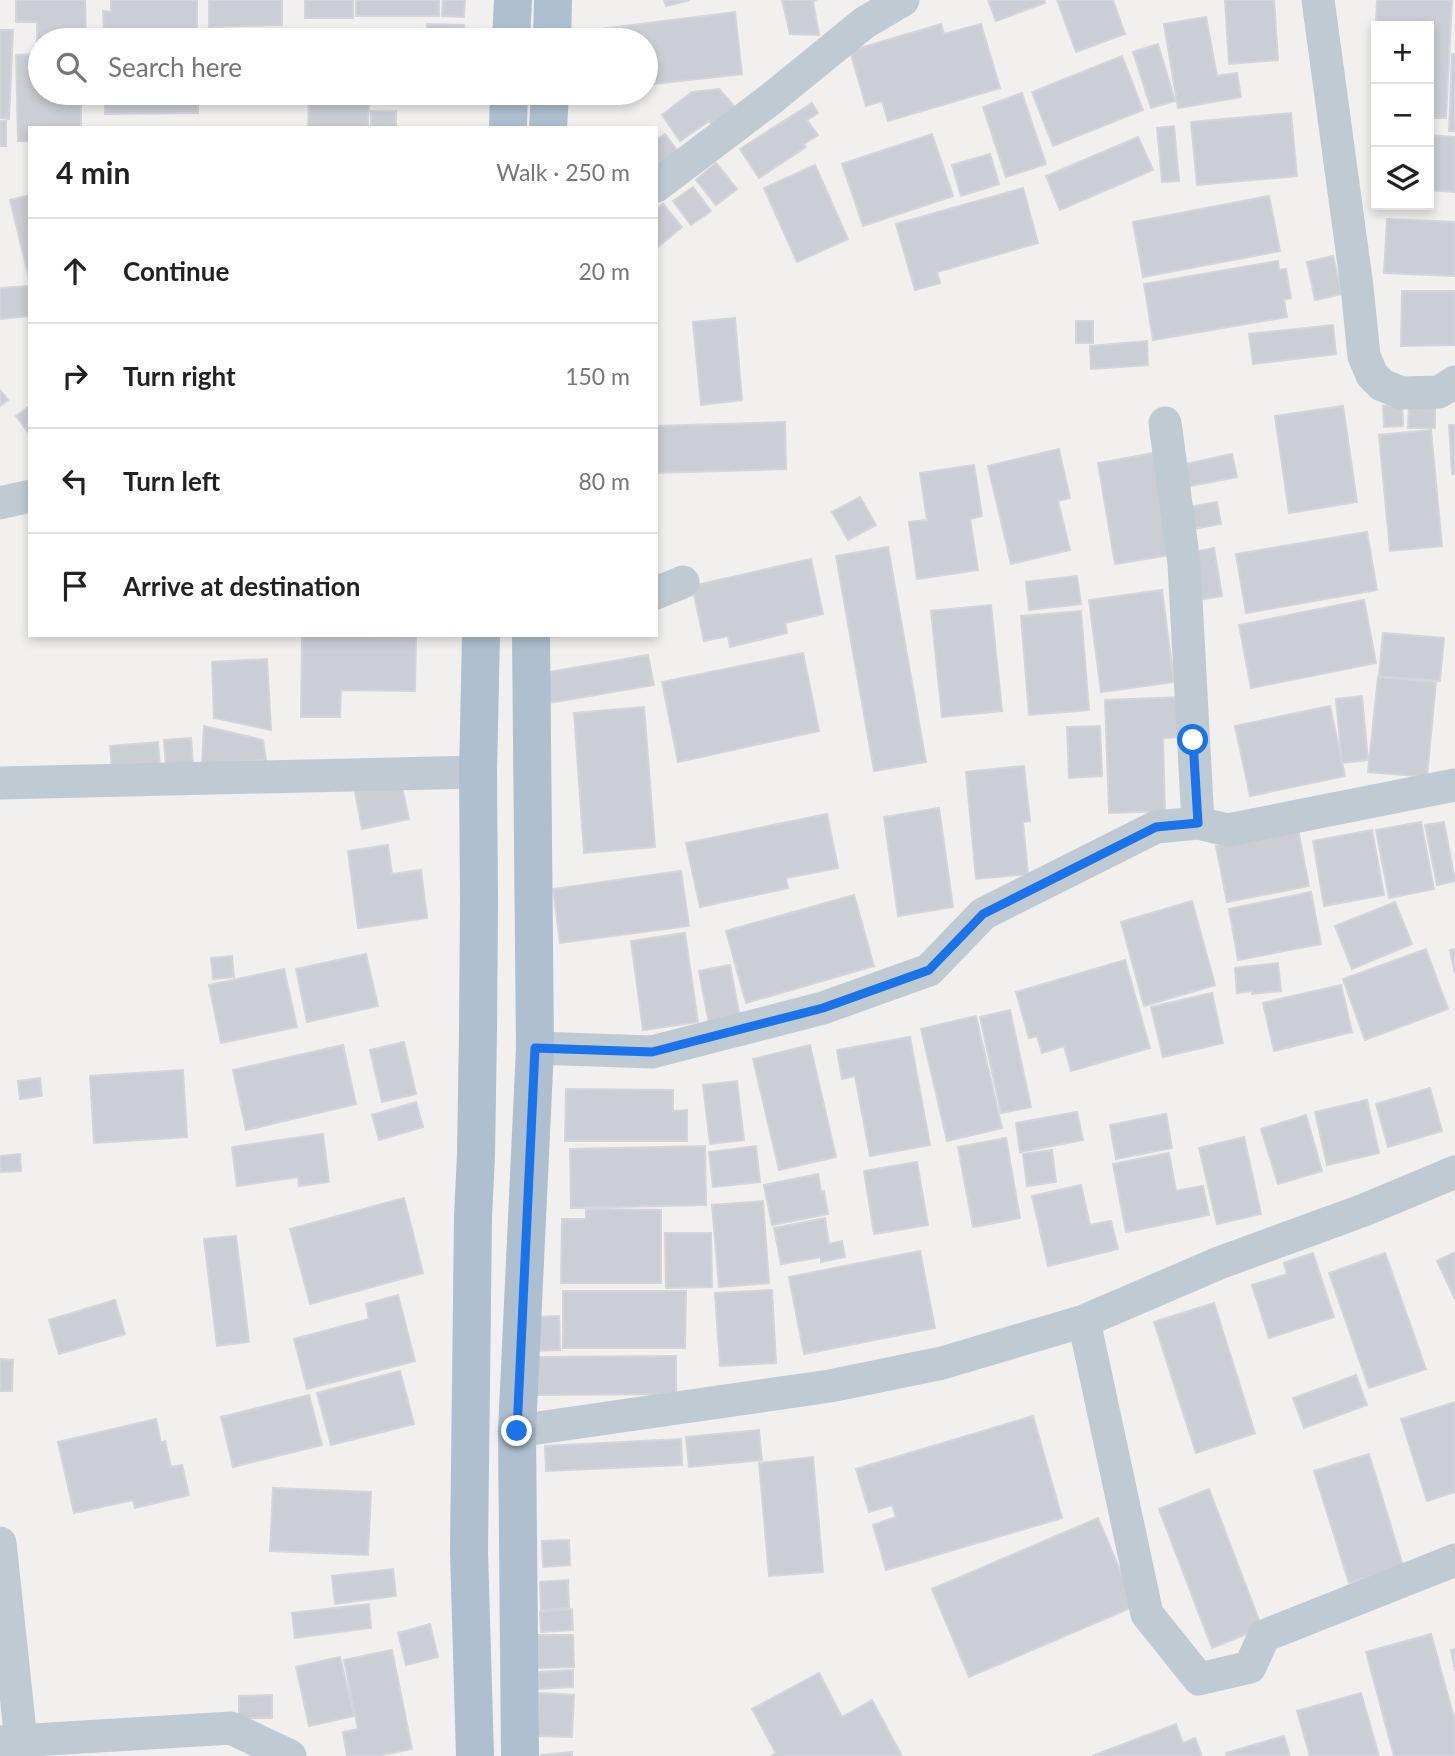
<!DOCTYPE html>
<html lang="en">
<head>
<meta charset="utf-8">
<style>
	:root { --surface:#fff; --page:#f2f2f2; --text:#222; --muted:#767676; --line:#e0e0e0 }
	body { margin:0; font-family:Lato,sans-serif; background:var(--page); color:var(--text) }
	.controls { position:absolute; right:21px; top:21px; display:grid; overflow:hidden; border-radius:0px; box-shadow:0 4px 10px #0003 }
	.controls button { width:63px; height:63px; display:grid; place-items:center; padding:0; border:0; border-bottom:2px solid var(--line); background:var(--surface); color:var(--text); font:35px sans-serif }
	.stop { position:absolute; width:21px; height:21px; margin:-16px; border:5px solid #1a73e8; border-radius:50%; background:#fff }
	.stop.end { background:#1a73e8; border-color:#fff; box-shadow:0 2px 7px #0008 }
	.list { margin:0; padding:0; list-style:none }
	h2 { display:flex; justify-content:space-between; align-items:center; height:91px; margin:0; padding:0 28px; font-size:30px }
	h2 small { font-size:23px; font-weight:400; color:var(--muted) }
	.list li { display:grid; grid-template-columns:46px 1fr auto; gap:21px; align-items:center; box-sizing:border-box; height:105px; padding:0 28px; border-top:2px solid var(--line) }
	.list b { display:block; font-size:26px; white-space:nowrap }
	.list em { font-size:23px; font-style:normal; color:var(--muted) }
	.icon { flex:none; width:38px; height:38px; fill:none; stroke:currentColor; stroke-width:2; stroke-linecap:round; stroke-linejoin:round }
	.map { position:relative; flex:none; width:1455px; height:1756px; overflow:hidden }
	.search { position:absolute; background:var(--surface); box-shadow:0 4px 10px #0003; left:28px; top:28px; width:630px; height:77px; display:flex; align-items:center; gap:18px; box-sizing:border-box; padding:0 24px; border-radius:38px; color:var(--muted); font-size:26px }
	.panel { position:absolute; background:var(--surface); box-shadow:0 4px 10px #0003; left:28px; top:126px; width:630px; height:511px; border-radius:0px }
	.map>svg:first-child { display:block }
	.building { fill:#cbced4; stroke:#d3d5db; stroke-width:2 }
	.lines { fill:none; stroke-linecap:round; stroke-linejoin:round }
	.minor { stroke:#bfcad2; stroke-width:33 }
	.major { stroke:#aebfcf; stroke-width:38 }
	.route { stroke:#1a73e8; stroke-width:9 }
</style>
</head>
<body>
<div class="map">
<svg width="1455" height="1756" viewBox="0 0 1455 1756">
	<rect width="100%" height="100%" fill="#f2efef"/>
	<path class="building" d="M16,0h69l1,40h-46v5h-3v-23h-21z
		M111,0h86v40h-93l-1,-29 8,1z
		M209,0h73v25l-73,2z
		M305,0h48v18h-48z
		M356,0h83v16h-83z
		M443,0h22l-1,17 -22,-1z
		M664,0h26l-24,6z
		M782,0h34l-3,2 6,33 -29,-1z
		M988,0h56l1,3 -49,18z
		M1057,0h56l12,34 -49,18z
		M1225,0h49l4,60 -49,4z
		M1377,0h75l-6,118h-17v-92h-53v89h-4z
		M735,12l7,62 -96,11v-45h-69l-1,-8z
		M1206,17l11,59 20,-3 4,24 -63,11 -14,-84z
		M427,24l37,1v15h-37z
		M941,24l3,10 37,-10 19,64 -112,33 -6,-20 -16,5 -16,-55z
		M0,30h13l-4,89 -9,-1z
		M201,31l85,1v8h-85z
		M361,39v1h-56z
		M1158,44l17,57 -24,7 -18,-56z
		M34,46h6v47h41v35h-51v13h-12l-2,-86 18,-1z
		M1452,54h3v77h-6z
		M1122,56l21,54 -90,36 -21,-54z
		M719,89l17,19 -24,17 -3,-4 -29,20 -18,-26 30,-23z
		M105,93h93v20l-93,1z
		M309,93h40v9l20,1 -1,25h-60z
		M1022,93l24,71 -40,13 -23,-70z
		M812,103l6,10 -11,7 11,15 -14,9 2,3 -47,31 -19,-29z
		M371,111h25v17h-25z
		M1291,113l6,63 -100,9 -6,-63z
		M0,121h6v25h-6z
		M1174,126l5,55 -17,1 -5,-54z
		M665,134l15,20 -24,17v-31z
		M932,134l21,62 -90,30 -21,-62z
		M1429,135l26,2v55l-26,-2z
		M1138,137l15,33 -93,40 -14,-34z
		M990,154l9,30 -38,12 -9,-31z
		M716,163l21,26 -21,16 -20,-25z
		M815,165l33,74 -51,23 -33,-74z
		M693,187l18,24 -20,14 -18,-24z
		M1023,188l15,55 -101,29 3,11 -25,7 -19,-66z
		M30,195v83h-1l-19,-78z
		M1269,196l11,55 -137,26 -10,-55z
		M663,204l19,23 -24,20 -2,-2v-36z
		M1387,219l68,3v54l-71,-3z
		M1333,256l9,38 -27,6 -8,-38z
		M1278,261l1,9 7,-1 5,29 -7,2 3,17 -134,23 -9,-56z
		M30,286v30l-30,3v-31z
		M1402,291h53v54l-54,1z
		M735,318l7,82 -41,5 -8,-83z
		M1076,321h17v22h-17z
		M1333,325l3,29 -83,10 -4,-30z
		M1147,341l1,24 -57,4 -1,-23z
		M0,390l8,10 -8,6z
		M1402,405l1,21 -19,1 -1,-21z
		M30,406v29l-14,-19z
		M1343,406l14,96 -68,11 -14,-97z
		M1409,407l26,1v20h-27z
		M785,422l1,47 -130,4v-47z
		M1449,425h6v49h-3z
		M1431,430l11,116 -52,5 -11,-116z
		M1059,449l11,49 -12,3 12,49 -59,14 -23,-98z
		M1154,453l17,102 -56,9 -17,-101z
		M1232,454l5,23 -52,10 -4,-22z
		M974,465l8,51 -12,3 8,51 -61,9 -8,-57 18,-2 -7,-47z
		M860,497l16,28 -28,15 -16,-28z
		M1217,502l4,22 -28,5 -4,-22z
		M1367,532l10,58 -131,23 -10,-59z
		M888,547l38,215 -52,9 -38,-215z
		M1214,548l8,48 -23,4 -9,-47z
		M811,559l12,55 -38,9 2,10 -57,14 -2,-11 -24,5 -12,-55z
		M1077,576l4,28 -52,6 -3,-28z
		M1162,590l12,92 -73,10 -12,-92z
		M1364,600l12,63 -125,25 -12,-63z
		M991,605l11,106 -60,6 -11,-106z
		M1081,611l8,99 -60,5 -8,-99z
		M1383,633l61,5 -4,43 -61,-5z
		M302,636l114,1 -1,54 -74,-1 -1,27h-39z
		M803,653l16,78 -141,31 -16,-80z
		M648,655l6,30 -117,20 -5,-30z
		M267,659l4,71 -57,-12 -2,-56z
		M1378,677l58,5 -9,95 -59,-5z
		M1362,696l6,64 -26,3 -6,-64z
		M1182,697l2,40 -21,1 2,73 -56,2 -4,-113z
		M1330,706l15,70 -95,20 -15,-70z
		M644,707l11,140 -71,6 -10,-140z
		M204,726l59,14 3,20 -64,4z
		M1100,726l2,50 -33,2 -2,-51z
		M191,738l2,26 -27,3 -2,-27z
		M158,742l2,25 -48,4 -2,-25z
		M1024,766l6,55 -7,1 5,52 -52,5 -10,-107z
		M401,782l8,37 -47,10 -7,-37z
		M939,808l14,99 -55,9 -14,-99z
		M827,814l11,54 -52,10 2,10 -88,19 -14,-64z
		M1421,822l13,67 -45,9 -13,-68z
		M1444,822l11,59 -18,4 -12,-60z
		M1298,829l11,57 -82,16 -11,-56z
		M1372,830l12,65 -60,11 -11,-65z
		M388,845l4,29 29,-4 6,48 -69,10 -10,-77z
		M681,871l8,55 -129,17 -7,-54z
		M1311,892l10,52 -83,16 -9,-51z
		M854,895l20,71 -128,37 -20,-72z
		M1192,901l23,84 -71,21 -23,-84z
		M1395,902l17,42 -60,25 -17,-43z
		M685,933l13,89 -55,8 -12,-89z
		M1426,949l22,60 -83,31 -22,-61z
		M1455,949v25l-5,-24z
		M366,954l12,52 -71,16 -11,-53z
		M232,956l2,21 -21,2 -2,-21z
		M1125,960l25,88 -79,23 -7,-25 -22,7 -5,-17 -8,2 -13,-46z
		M1278,963l3,28 -29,3v-3l-15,2 -2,-25z
		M730,965l10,53 -31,6 -10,-53z
		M284,969l13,58 -76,16 -12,-58z
		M1341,985l11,47 -78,19 -11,-48z
		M1212,993l11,50 -60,14 -12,-50z
		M1010,1010l21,97 -30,6 -21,-96z
		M976,1016l26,112 -55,13 -26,-112z
		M910,1037l20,108 -60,11 -15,-80 -13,3 -5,-29z
		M404,1042l12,52 -34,8 -12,-52z
		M343,1045l13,59 -110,26 -13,-60z
		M810,1045l26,112 -57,13 -26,-111z
		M183,1070l4,67 -93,6 -4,-67z
		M40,1078l2,18 -22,3 -2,-18z
		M737,1081l7,59 -34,4 -7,-59z
		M1430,1088l12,43 -54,16 -12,-43z
		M566,1089l107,1v21l14,-1v31h-122z
		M1367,1100l12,53 -52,12 -12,-53z
		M416,1102l7,25 -44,13 -7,-25z
		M1077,1112l6,28 -63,12 -4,-29z
		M1166,1114l6,34 -56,11 -6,-34z
		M1306,1115l16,56 -44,13 -17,-55z
		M323,1134l6,48 -30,4 -1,-9 -61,9 -5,-39z
		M1244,1137l17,77 -44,10 -18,-76z
		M1006,1138l14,80 -47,9 -15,-80z
		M705,1146l1,59 -135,3 -1,-59z
		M756,1146l4,36 -47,5 -4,-35z
		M1052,1150l4,32 -29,4 -4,-32z
		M1169,1153l7,38 27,-5 6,29 -83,17 -13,-68z
		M20,1154l1,17 -21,1v-16z
		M917,1162l11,63 -54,9 -10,-63z
		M818,1174l3,18 3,-1 4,23 -56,11 -8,-40z
		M1081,1185l9,40 21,-4 7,28 -70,17 -16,-70z
		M404,1198l19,75 -113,31 -20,-75z
		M763,1201l6,82 -50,4 -7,-82z
		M586,1209l75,1v73h-100l1,-64h24z
		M825,1218l4,26 13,-3 3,16 -24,5v-5l-40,7 -7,-36z
		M665,1233h46l1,54 -46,1z
		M236,1236l13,106 -32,4 -13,-107z
		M920,1251l15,77 -131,26 -15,-77z
		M1455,1252v47l-18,-38z
		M1313,1253l21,64 -65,21 -17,-53 35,-11 -3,-11z
		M1385,1253l41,116 -57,19 -40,-115z
		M772,1290l4,73 -56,3 -5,-73z
		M563,1291h123l-1,57h-122z
		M398,1295l17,66 -108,28 -13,-50 75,-20 -3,-15z
		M115,1300l10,34 -66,20 -10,-34z
		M1214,1303l41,130 -59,20 -42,-131z
		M559,1316l1,34 -28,1 -2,-34z
		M676,1356v38l-140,1 1,-38z
		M0,1359l13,1 -1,31h-12z
		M400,1371l14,53 -83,21 -14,-52z
		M1356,1375l11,30 -63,23 -11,-30z
		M309,1395l13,50 -89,22 -12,-50z
		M1455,1402v90l-28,9 -26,-82z
		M1033,1416l29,102 -176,52 -13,-45 23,-8 -4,-12 -23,7 -13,-43z
		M156,1419l5,24 4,-2 6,26 11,-2 7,30 -54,13 -2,-8 -59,13 -16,-71z
		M759,1430l3,30 -73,7 -3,-30z
		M681,1439l1,26 -136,6 -1,-25z
		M1369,1454l34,112 -54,17 -35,-112z
		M813,1457l10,115 -54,4 -10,-113z
		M273,1488l98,4 -3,63 -98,-4z
		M1209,1489l53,139 -50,20 -53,-139z
		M1098,1518l37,88 -166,71 -37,-88z
		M569,1540l1,25 -27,2 -1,-26z
		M393,1569l3,27 -61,8 -3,-28z
		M568,1580l1,28 -28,2 -1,-28z
		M369,1604l2,24 -76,10 -3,-25z
		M572,1609l1,21 -32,2 -1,-20z
		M430,1624l8,33 -32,8 -8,-32z
		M1431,1634l24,87v35h-61l-28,-104z
		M533,1635h40l1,32 -41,1z
		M1455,1649v22l-4,-21z
		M392,1650l20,99 -34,7h-31l-4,-24 15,-3 -14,-69z
		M340,1657l14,59 -45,10 -13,-59z
		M573,1670v17l-34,2 -1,-17z
		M819,1673l23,44 30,-17 30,56h-131l5,-3 -24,-44z
		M539,1693l35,2 -2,42 -35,-1z
		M1361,1693l18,63h-69l-13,-45z
		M272,1695v23h-33v-22z
		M1176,1724l7,19 12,-5 7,18h-110z
		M1284,1736l6,20h-63l-1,-3z
		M572,1752v4l-32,-1z"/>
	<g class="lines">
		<path class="minor" d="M1318,0l39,287 7,69 8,19 10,10 20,8 37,-1 16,-10
			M656,186l115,-87 93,-76 39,-23
			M0,503l30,-7
			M656,593l27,-11
			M0,783l478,-11
			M1198,823l30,7 227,-45
			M535,1048l117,4 171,-44 106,-38 54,-56 173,-87 42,-4 -14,-260 -19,-140
			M1084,1321l63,293 52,65 51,-12 14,-31 191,-76
			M517,1431l313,-45 112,-23 142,-42 135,-58 145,-53 91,-38
			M0,1543l21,198
			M0,1742l231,-14 59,28"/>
		<path class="major" d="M511,40l2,-40
			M552,40l1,-40
			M508,128l1,-35
			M548,128l2,-35
			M475,1756l-6,-205 4,-334 3,-62 2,-124 1,-130 -1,-129 3,-137
			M520,1756l-3,-325 18,-383 -4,-413"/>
	</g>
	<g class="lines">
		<path class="route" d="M517,1431l18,-383 117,4 171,-44 106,-38 54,-56 173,-87 42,-4 -5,-83"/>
	</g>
</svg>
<div class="controls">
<button>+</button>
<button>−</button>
<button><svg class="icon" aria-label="layers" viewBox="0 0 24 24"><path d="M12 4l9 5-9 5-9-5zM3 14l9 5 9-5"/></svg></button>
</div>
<div class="stop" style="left:1193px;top:740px"></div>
<div class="stop end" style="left:517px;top:1431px"></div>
<div class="search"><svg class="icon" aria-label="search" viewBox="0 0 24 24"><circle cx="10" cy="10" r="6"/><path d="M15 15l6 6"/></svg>Search here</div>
<section class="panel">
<h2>4 min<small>Walk · 250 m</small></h2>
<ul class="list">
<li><svg class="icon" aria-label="ahead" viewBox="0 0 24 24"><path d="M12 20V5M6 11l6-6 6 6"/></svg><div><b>Continue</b></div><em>20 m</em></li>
<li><svg class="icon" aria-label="right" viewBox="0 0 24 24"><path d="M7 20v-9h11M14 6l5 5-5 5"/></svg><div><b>Turn right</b></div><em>150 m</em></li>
<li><svg class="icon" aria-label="left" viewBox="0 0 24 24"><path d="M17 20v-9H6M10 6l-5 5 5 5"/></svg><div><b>Turn left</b></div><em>80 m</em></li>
<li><svg class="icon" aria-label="arrive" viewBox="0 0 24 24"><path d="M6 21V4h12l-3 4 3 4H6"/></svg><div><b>Arrive at destination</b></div></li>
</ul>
</section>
</div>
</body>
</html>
